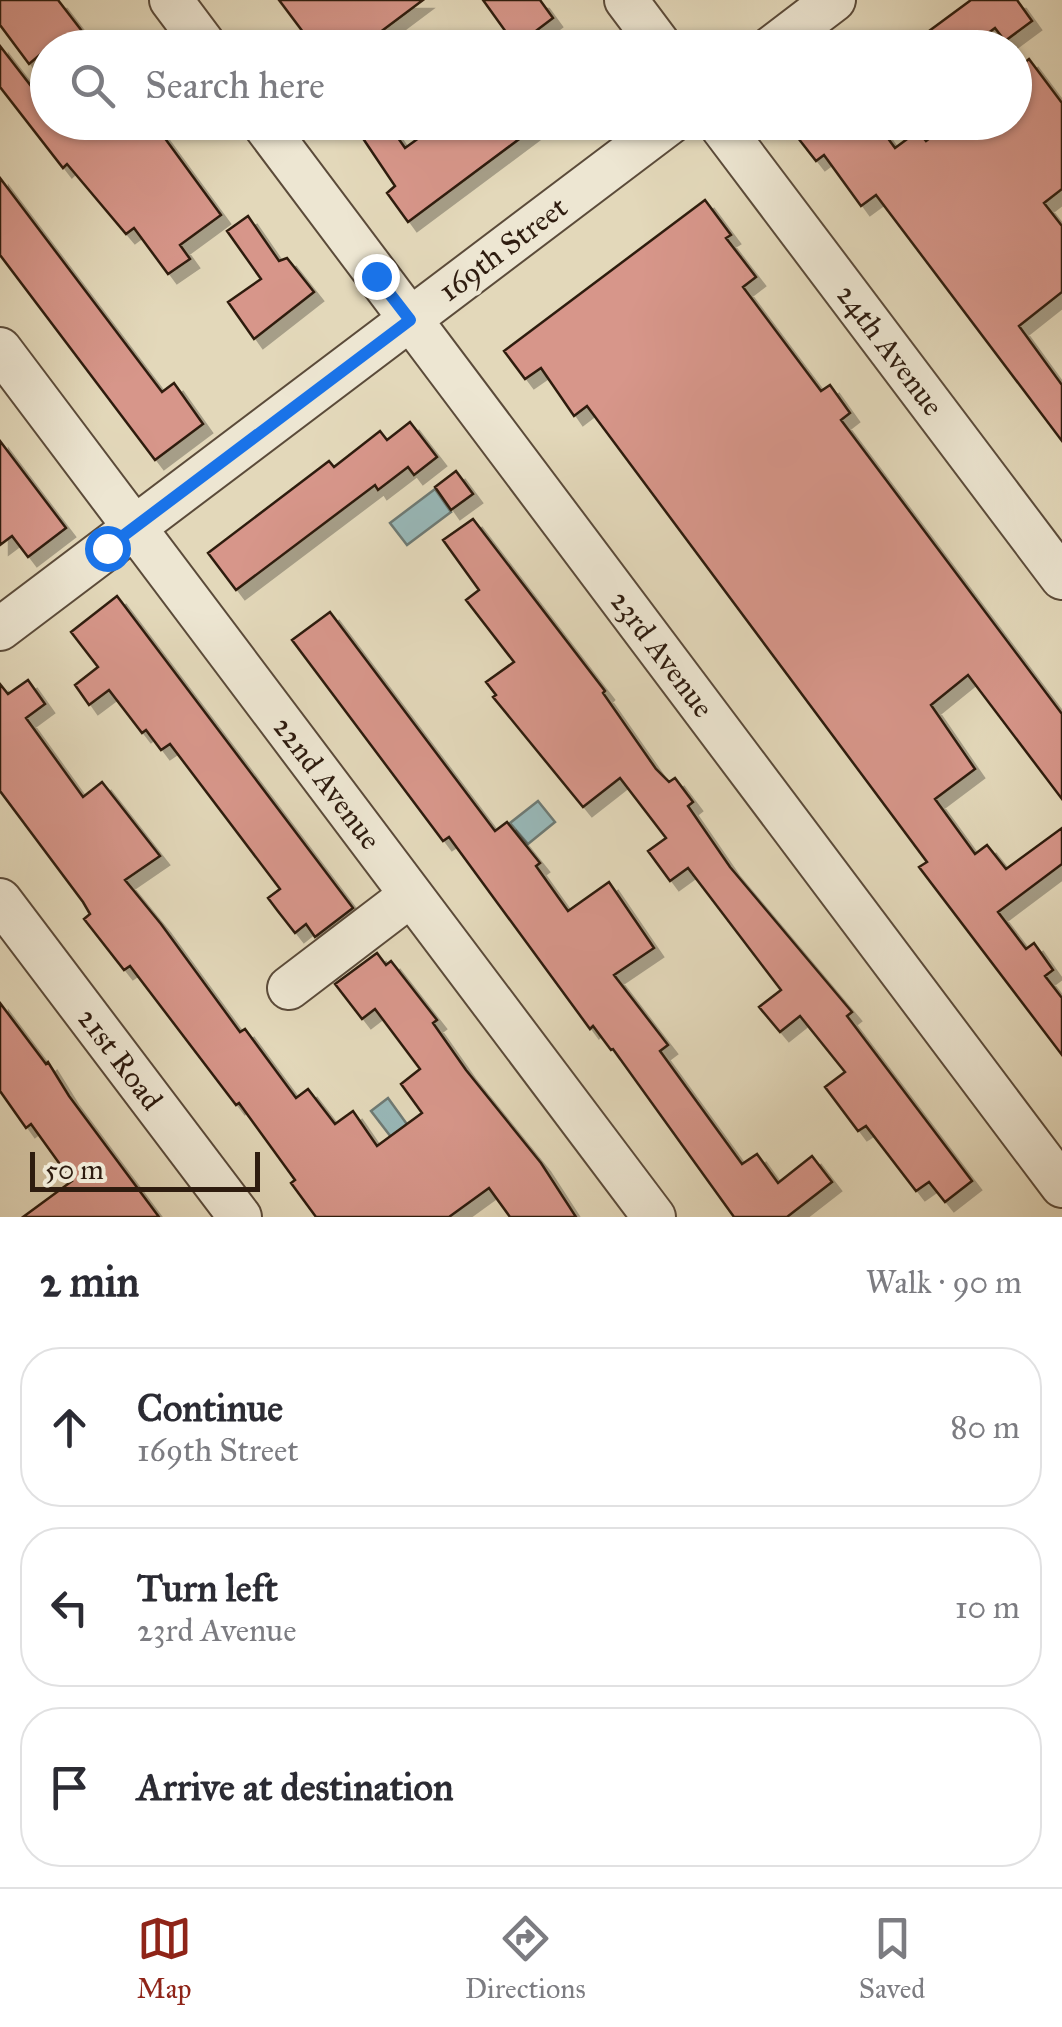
<!DOCTYPE html>
<html lang="en">
<head>
<meta charset="utf-8">
<style>
	:root { --surface:#fff; --page:#f2f2f3; --text:#2b2b33; --muted:#7c7c81; --line:#e1e1e2; --accent:#8f2418 }
	body { margin:0; font-family:"IM FELL Great Primer",serif; background:var(--page); color:var(--text) }
	.scale { position:absolute; left:30px; bottom:25px; width:230px; box-sizing:border-box; padding-left:10px; border:5px solid #2e1c0f; border-top:0; font-size:28px; line-height:35px; white-space:nowrap; color:#2e1c0f; -webkit-text-stroke:8px #ede6d2; paint-order:stroke }
	.stop { position:absolute; width:30px; height:30px; margin:-22px; border:8px solid #1a73e8; border-radius:50%; background:#fff }
	.stop.end { background:#1a73e8; border-color:#fff; box-shadow:0 2px 10px #0008 }
	.list { margin:0; padding:0; list-style:none }
	h2 { display:flex; justify-content:space-between; align-items:center; height:130px; margin:0; padding:0 40px; font-size:42px }
	h2 small { font-size:32px; font-weight:400; color:var(--muted) }
	.list li { display:grid; grid-template-columns:65px 1fr auto; gap:30px; align-items:center; box-sizing:border-box; height:160px; margin:0 20px 20px; padding:0 20px; border:2px solid var(--line); border-radius:40px }
	.list b { display:block; font-size:38px; white-space:nowrap }
	.list p { margin:0; font-size:32px; white-space:nowrap; color:var(--muted) }
	.list em { font-size:32px; font-style:normal; color:var(--muted) }
	.icon { flex:none; width:55px; height:55px; fill:none; stroke:currentColor; stroke-width:2; stroke-linecap:round; stroke-linejoin:round }
	.map { position:relative; flex:none; width:1062px; height:1217px; overflow:hidden }
	.search { position:absolute; background:var(--surface); box-shadow:0 2px 8px #0004; left:30px; right:30px; top:30px; height:110px; display:flex; align-items:center; gap:25px; box-sizing:border-box; padding:0 35px; border-radius:55px; color:var(--muted); font-size:38px }
	.sheet { height:670px; background:var(--surface) }
	nav { display:flex; justify-content:space-around; align-items:center; box-sizing:border-box; height:140px; border-top:2px solid var(--line); background:var(--surface); font-size:28px; color:var(--muted) }
	nav a { display:grid; justify-items:center; gap:5px }
	nav .on { color:var(--accent) }
	.map>svg:first-child { display:block }
	.water { fill:#98b8b8; stroke:#6e7a74; stroke-width:2.5 }
	.building { fill:#d7968a; stroke:#2e1c0f; stroke-width:2.5; filter:url(#shadow) }
	.lines { fill:none; stroke-linecap:round; stroke-linejoin:round }
	.minor-casing { stroke:#5b4b3a; stroke-width:46 }
	.minor { stroke:#ede6d2; stroke-width:42 }
	.route { stroke:#1a73e8; stroke-width:12 }
	.labels { text-anchor:middle; stroke-width:8; stroke-linejoin:round; paint-order:stroke }
	.street-label { font-size:30px; fill:#2e1c0f; stroke:#ede6d2 }
</style>
</head>
<body>
<div class="map">
<svg width="1062" height="1217" viewBox="0 0 1062 1217">
	<defs>
		<filter id="shadow"><feDropShadow dx="9" dy="9" stdDeviation="0" flood-color="#0004"/></filter>
	</defs>
	<rect width="100%" height="100%" fill="#e3d8ba"/>
	<filter id="stains"><feTurbulence type="fractalNoise" baseFrequency=".002" numOctaves="4"/><feColorMatrix values="0 0 0 0 .2 0 0 0 0 .09 0 0 0 0 .02 0 0 0 .5 -.17"/></filter>
	<radialGradient id="worn" r=".72"><stop offset=".6" stop-color="#630" stop-opacity="0"/><stop offset="1" stop-color="#630" stop-opacity=".3"/></radialGradient>
	<path class="water" d="M435,489l16,23 -44,33 -17,-22z
		M538,801l17,21 -27,22 -18,-21z
		M388,1098l26,36 -16,12 -27,-35z"/>
	<path class="building" d="M0,0h58l37,48h-47l-19,16 -29,-39z
		M279,0h144l-64,48h-44z
		M483,0h57l13,18 -37,28z
		M971,0h46l15,21 -27,20 -10,-13 -27,20h-62z
		M0,46l48,62v14h105l68,93 -41,30 10,14 -22,15 -34,-46 -8,6 -59,-70 -4,4 -63,-81z
		M1029,59l33,44v86l-18,14 18,23v66l-43,34 43,59v56l-186,-246 -15,11 -37,-51 -8,6 -18,-23 20,-16h58l19,26 23,-17 8,10 25,-19h63v-51z
		M371,122h16l18,26 36,-26h101l-134,100 -21,-29 8,-7 -37,-55z
		M0,178l162,214 12,-9 29,41 -48,36 -155,-205z
		M705,200l26,35 -5,3 30,39 -13,10 78,104 9,-6 20,28 -9,7 221,294v85l-94,-124 -37,30 44,64 -40,30 40,55 12,-9 19,24 56,-41v36l-64,48 28,37 8,-6 19,27 -8,6 17,22v57l-143,-188 8,-5 -340,-456 -13,10 -33,-48 -16,11 -21,-28z
		M248,216l31,45 8,-3 27,34 -60,47 -26,-37 33,-23 -34,-48z
		M410,422l27,35 -23,18 -6,-8 -30,23 -3,-5 -139,105 -28,-37 121,-92 5,6 46,-36 7,9z
		M0,441l66,87 -38,29 -16,-21 -12,9z
		M456,471l17,23 -22,16 -16,-23z
		M473,519l132,172 -2,2 53,76 13,13 6,-4 18,24 -5,4 42,61 122,145 -5,4 125,165 -27,21 -16,-20 -13,9 -50,-65 -8,5 -33,-44 20,-15 -45,-56 -20,16 -21,-25 22,-17 -93,-122 -18,13 -22,-30 18,-13 -46,-60 -37,29 -90,-110 3,-2 -10,-13 28,-20 -48,-62 13,-10 -36,-50z
		M117,596l236,312 -38,29 -9,-13 -11,9 -18,-23 -9,-12 12,-9 -110,-145 -9,6 -15,-20 -4,3 -33,-43 -20,15 -14,-20 23,-18 -27,-35z
		M330,612l165,219 12,-9 33,41 -4,3 32,45 41,-29 45,66 -40,27 54,70 -8,6 82,113 15,-10 21,29 34,-27 20,26 -45,35h-53l-121,-168 -2,1 -18,-24 -3,3 -141,-192 -6,4 -151,-201z
		M28,680l17,24 -19,14 57,79 19,-15 58,74 -35,24 36,44 79,108 5,-3 51,69 12,-9 27,35 18,-13 24,35 45,-33 -21,-29 19,-15 -45,-60 -13,10 -27,-35 42,-31 9,12 5,-4 46,59 -4,3 33,47 75,93 35,54h-66l-21,-29 -40,29h-133l-25,-34 4,-3 -56,-77 -3,2 -106,-139 -6,4 -40,-51 6,-5 -7,-12 -83,-111v-107l8,10z
		M0,1003l46,61 2,-2 21,34 90,121h-136l49,-36 -41,-57 -5,4 -26,-37z"/>
	<g class="lines">
		<defs>
			<path id="minor" d="M171,0l36,48
				M626,0l36,48
				M771,48l63,-48
				M262,122l800,1064
				M718,122l344,456
				M0,349l654,868
				M0,629l671,-507
				M0,900l240,317
				M289,988l122,-93"/>
		</defs>
		<use href="#minor" class="minor-casing"/>
		<use href="#minor" class="minor"/>
	</g>
	<g class="lines">
		<path class="route" d="M107,548l303,-228 -34,-44"/>
	</g>
	<g class="labels">
		<g class="street-label">
			<text transform="translate(503 249) rotate(-37)" y="10">169th Street</text>
			<text transform="translate(890 350) rotate(53)" y="10">24th Avenue</text>
			<text transform="translate(662 654) rotate(53)" y="10">23rd Avenue</text>
			<text transform="translate(327 783) rotate(53)" y="10">22nd Avenue</text>
			<text transform="translate(120 1059) rotate(53)" y="10">21st Road</text>
		</g>
	</g>
	<rect width="100%" height="100%" filter="url(#stains)"/>
	<rect width="100%" height="100%" fill="url(#worn)"/>
</svg>
<div class="scale">50 m</div>
<div class="stop" style="left:107px;top:548px"></div>
<div class="stop end" style="left:376px;top:276px"></div>
<div class="search"><svg class="icon" aria-label="search" viewBox="0 0 24 24"><circle cx="10" cy="10" r="6"/><path d="M15 15l6 6"/></svg>Search here</div>
</div>
<section class="sheet">
<h2>2 min<small>Walk · 90 m</small></h2>
<ul class="list">
<li><svg class="icon" aria-label="ahead" viewBox="0 0 24 24"><path d="M12 20V5M6 11l6-6 6 6"/></svg><div><b>Continue</b><p>169th Street</p></div><em>80 m</em></li>
<li><svg class="icon" aria-label="left" viewBox="0 0 24 24"><path d="M17 20v-9H6M10 6l-5 5 5 5"/></svg><div><b>Turn left</b><p>23rd Avenue</p></div><em>10 m</em></li>
<li><svg class="icon" aria-label="arrive" viewBox="0 0 24 24"><path d="M6 21V4h12l-3 4 3 4H6"/></svg><div><b>Arrive at destination</b></div></li>
</ul>
</section>
<nav>
<a class="on"><svg class="icon" aria-label="map" viewBox="0 0 24 24"><path d="M3 6l6-2 6 2 6-2v14l-6 2-6-2-6 2zM9 4v14M15 6v14"/></svg>Map</a>
<a><svg class="icon" aria-label="directions" viewBox="0 0 24 24"><path d="M12 3l9 9-9 9-9-9zM9 14v-3h6M13 9l2 2-2 2"/></svg>Directions</a>
<a><svg class="icon" aria-label="saved" viewBox="0 0 24 24"><path d="M7 4h10v16l-5-4-5 4z"/></svg>Saved</a>
</nav>
</body>
</html>
